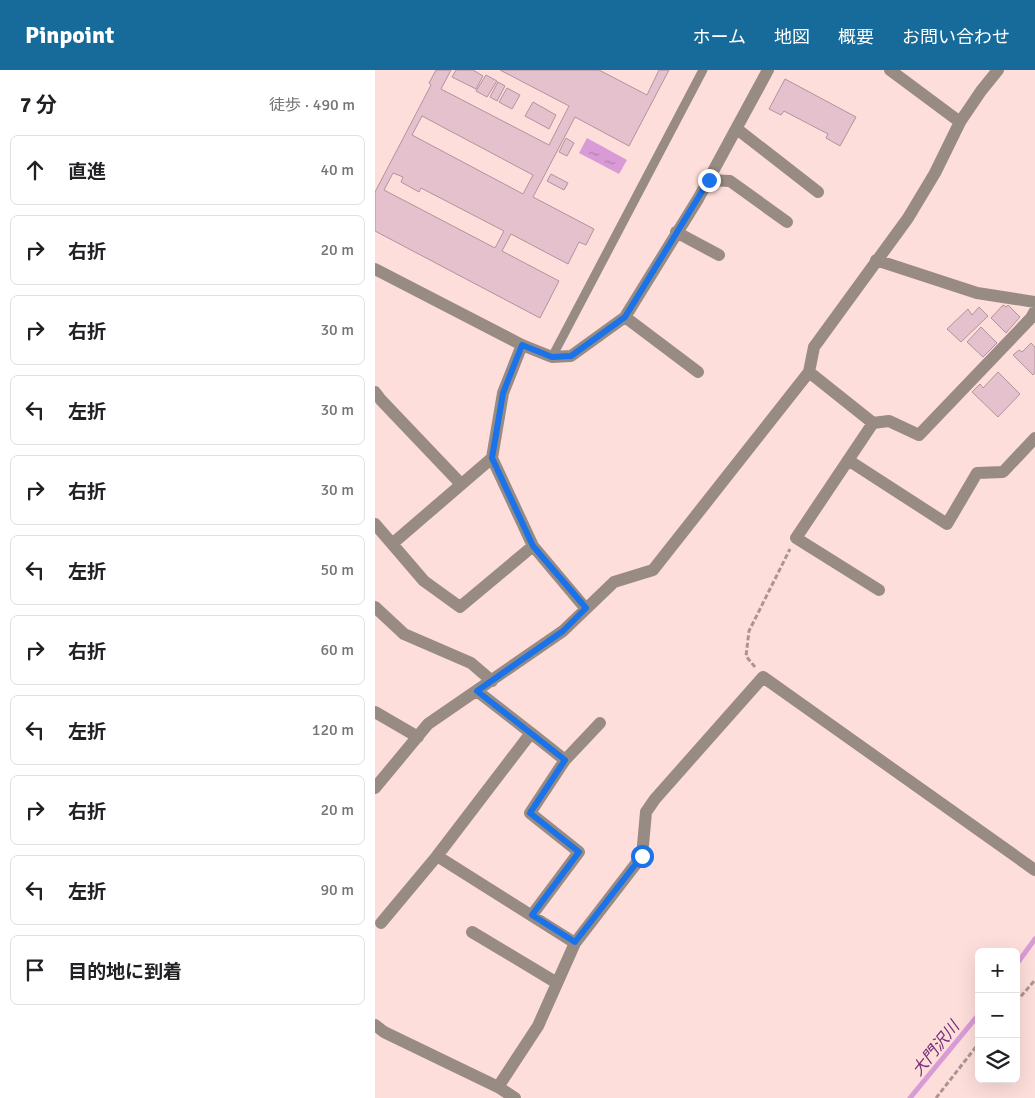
<!DOCTYPE html>
<html lang="ja">
<head>
<meta charset="utf-8">
<style>
	:root { --surface:#fff; --page:#f2f2f2; --text:#202124; --muted:#757577; --line:#e0e0e0; --accent:#166b9b }
	body { margin:0; font-family:Signika,"Noto Sans JP",sans-serif; background:var(--page); color:var(--text) }
	.controls { position:absolute; right:15px; bottom:15px; display:grid; overflow:hidden; border-radius:8px; box-shadow:0 5px 20px #0002 }
	.controls button { width:45px; height:45px; display:grid; place-items:center; padding:0; border:0; border-bottom:1px solid var(--line); background:var(--surface); color:var(--text); font:25px sans-serif }
	.stop { position:absolute; width:15px; height:15px; margin:-11px; border:4px solid #1a73e8; border-radius:50%; background:#fff }
	.stop.end { background:#1a73e8; border-color:#fff; box-shadow:0 1px 5px #0008 }
	.list { margin:0; padding:0; list-style:none }
	h2 { display:flex; justify-content:space-between; align-items:center; height:65px; margin:0; padding:0 20px; font-size:21px }
	h2 small { font-size:16px; font-weight:400; color:var(--muted) }
	.list li { display:grid; grid-template-columns:32px 1fr auto; gap:15px; align-items:center; box-sizing:border-box; height:70px; margin:0 10px 10px; padding:0 10px; border:1px solid var(--line); border-radius:8px }
	.list b { display:block; font-size:19px; white-space:nowrap }
	.list em { font-size:16px; font-style:normal; color:var(--muted) }
	.icon { flex:none; width:28px; height:28px; fill:none; stroke:currentColor; stroke-width:2; stroke-linecap:round; stroke-linejoin:round }
	.map { position:relative; flex:none; width:660px; height:1028px; overflow:hidden }
	header { display:flex; align-items:center; gap:30px; box-sizing:border-box; height:70px; padding:0 25px; background:var(--accent); color:#fff }
	header strong { font-size:24px }
	nav { display:flex; gap:28px; margin-inline-start:auto; font-size:18px }
	main { display:flex }
	aside { flex:1; background:var(--surface) }
	.map>svg:first-child { display:block }
	.water { fill:url(#water-ripples) }
	.lines { fill:none; stroke-linecap:round; stroke-linejoin:round }
	.stream { stroke:#d89bd6; stroke-width:5 }
	.building { fill:#e4c1cc; stroke:#b4929d; fill-rule:evenodd }
	.path { stroke:#ad9491; stroke-width:3; stroke-dasharray:5 2.5; stroke-linecap:butt }
	.service { stroke:#988b83; stroke-width:9 }
	.minor { stroke:#988b83; stroke-width:12 }
	.route { stroke:#1a73e8; stroke-width:6 }
	.labels { text-anchor:middle; stroke-width:5; stroke-linejoin:round; paint-order:stroke }
	.water-label { font-size:16px; font-style:italic; fill:#752e76; stroke:#fddeda }
</style>
</head>
<body>
<header>
<strong>Pinpoint</strong>
<nav><a>ホーム</a><a>地図</a><a>概要</a><a>お問い合わせ</a></nav>
</header>
<main>
<aside>
<h2>7 分<small>徒歩 · 490 m</small></h2>
<ul class="list">
<li><svg class="icon" aria-label="ahead" viewBox="0 0 24 24"><path d="M12 20V5M6 11l6-6 6 6"/></svg><div><b>直進</b></div><em>40 m</em></li>
<li><svg class="icon" aria-label="right" viewBox="0 0 24 24"><path d="M7 20v-9h11M14 6l5 5-5 5"/></svg><div><b>右折</b></div><em>20 m</em></li>
<li><svg class="icon" aria-label="right" viewBox="0 0 24 24"><path d="M7 20v-9h11M14 6l5 5-5 5"/></svg><div><b>右折</b></div><em>30 m</em></li>
<li><svg class="icon" aria-label="left" viewBox="0 0 24 24"><path d="M17 20v-9H6M10 6l-5 5 5 5"/></svg><div><b>左折</b></div><em>30 m</em></li>
<li><svg class="icon" aria-label="right" viewBox="0 0 24 24"><path d="M7 20v-9h11M14 6l5 5-5 5"/></svg><div><b>右折</b></div><em>30 m</em></li>
<li><svg class="icon" aria-label="left" viewBox="0 0 24 24"><path d="M17 20v-9H6M10 6l-5 5 5 5"/></svg><div><b>左折</b></div><em>50 m</em></li>
<li><svg class="icon" aria-label="right" viewBox="0 0 24 24"><path d="M7 20v-9h11M14 6l5 5-5 5"/></svg><div><b>右折</b></div><em>60 m</em></li>
<li><svg class="icon" aria-label="left" viewBox="0 0 24 24"><path d="M17 20v-9H6M10 6l-5 5 5 5"/></svg><div><b>左折</b></div><em>120 m</em></li>
<li><svg class="icon" aria-label="right" viewBox="0 0 24 24"><path d="M7 20v-9h11M14 6l5 5-5 5"/></svg><div><b>右折</b></div><em>20 m</em></li>
<li><svg class="icon" aria-label="left" viewBox="0 0 24 24"><path d="M17 20v-9H6M10 6l-5 5 5 5"/></svg><div><b>左折</b></div><em>90 m</em></li>
<li><svg class="icon" aria-label="arrive" viewBox="0 0 24 24"><path d="M6 21V4h12l-3 4 3 4H6"/></svg><div><b>目的地に到着</b></div></li>
</ul>
</aside>
<div class="map">
<svg width="660" height="1028" viewBox="0 0 660 1028">
	<defs>
		<pattern id="water-ripples" width="26" height="14" patternUnits="userSpaceOnUse" patternTransform="scale(1.25)"><rect width="26" height="14" fill="#d89bd6"/><path d="M2 4q2-2 4 0t4 0M15 11q2-2 4 0t4 0" fill="none" stroke="#af7ead"/></pattern>
	</defs>
	<rect width="100%" height="100%" fill="#fddeda"/>
	<path class="water" d="M212,68l40,22 -8,14 -40,-21z"/>
	<g class="lines">
		<path class="stream" d="M641,895l19,-26
			M535,1028l69,-84"/>
	</g>
	<path class="building" d="M61,0h15l-10,19 108,56 20,-39 -69,-36h99l48,25 12,-25h10l-40,76 -54,-29 -42,80 61,32 -8,16 -7,-3 -11,22 -57,-30 -9,17 57,30 -19,37 -165,-87v-39l56,-107 -2,-2zM47,46l111,59 -10,19 -111,-59zM18,103l10,4 -2,5 18,10 2,-4 83,43 -9,17 -111,-58z
		M81,0h17l10,6 -7,13 -24,-12z
		M111,5l11,6 -10,16 -11,-6z
		M410,9l71,38 -16,29 -14,-8 2,-4 -44,-23 -3,4 -12,-6z
		M123,12l7,4 -8,15 -7,-4z
		M132,18l13,7 -8,14 -13,-7z
		M158,32l23,13 -7,14 -24,-13z
		M191,68l8,5 -7,13 -8,-4z
		M176,104l17,9 -4,7 -17,-9z
		M628,235l3,2 2,-2 12,12 -14,16 -15,-15z
		M604,237l9,9 -27,26 -14,-13 21,-20 4,6z
		M606,257l16,16 -14,14 -16,-15z
		M656,273l4,4v26l-2,2 -20,-20 6,-5 3,2z
		M623,302l22,22 -22,23 -26,-25 8,-8 3,4z"/>
	<g class="lines">
		<path class="path" d="M380,597l-9,-11 3,-25 41,-82
			M641,932l19,-22
			M561,1028l43,-55"/>
		<path class="service" d="M177,287l151,-287"/>
		<path class="minor" d="M515,0l70,52
			M362,59l81,63
			M334,110l21,1 57,41
			M301,162l43,23
			M501,190l101,33 58,9
			M0,199l147,76 30,12 19,-1 54,-39 73,-118 70,-129
			M250,247l73,55
			M147,275l-19,48 -11,65 41,88 53,63
			M434,302l64,51
			M0,322l6,8 80,84
			M473,390l99,64 30,-51 26,-1 32,-34
			M0,454l49,57 36,26 73,-61
			M17,474l100,-86
			M504,520l-83,-52 77,-115 16,-2 30,14 112,-117 4,-7
			M0,537l29,27 67,29 21,18
			M0,642l43,25
			M156,663l34,27 -35,53 49,39 -47,63
			M190,690l35,-37
			M0,718l53,-64 135,-93 51,-49 39,-12 156,-198 5,-25 94,-129 27,-45 25,-51 21,-31 17,-21
			M62,786l138,87
			M6,853l56,-67 94,-123 -54,-42
			M97,862l85,51
			M0,955l9,7 114,55 17,11
			M123,1017l40,-61 37,-83 67,-87 4,-44 9,-13 108,-122 272,193"/>
	</g>
	<g class="lines">
		<path class="route" d="M267,786l-67,86 -43,-27 47,-63 -49,-39 35,-53 -88,-69 86,-60 23,-23 -53,-62 -41,-88 11,-65 19,-48 30,12 19,-1 54,-39 84,-137"/>
	</g>
	<g class="labels">
		<g class="water-label">
			<text transform="translate(560 978) rotate(-51)" y="6">大門沢川</text>
		</g>
	</g>
</svg>
<div class="controls">
<button>+</button>
<button>−</button>
<button><svg class="icon" aria-label="layers" viewBox="0 0 24 24"><path d="M12 4l9 5-9 5-9-5zM3 14l9 5 9-5"/></svg></button>
</div>
<div class="stop" style="left:267px;top:786px"></div>
<div class="stop end" style="left:334px;top:110px"></div>
</div>
</main>
</body>
</html>
